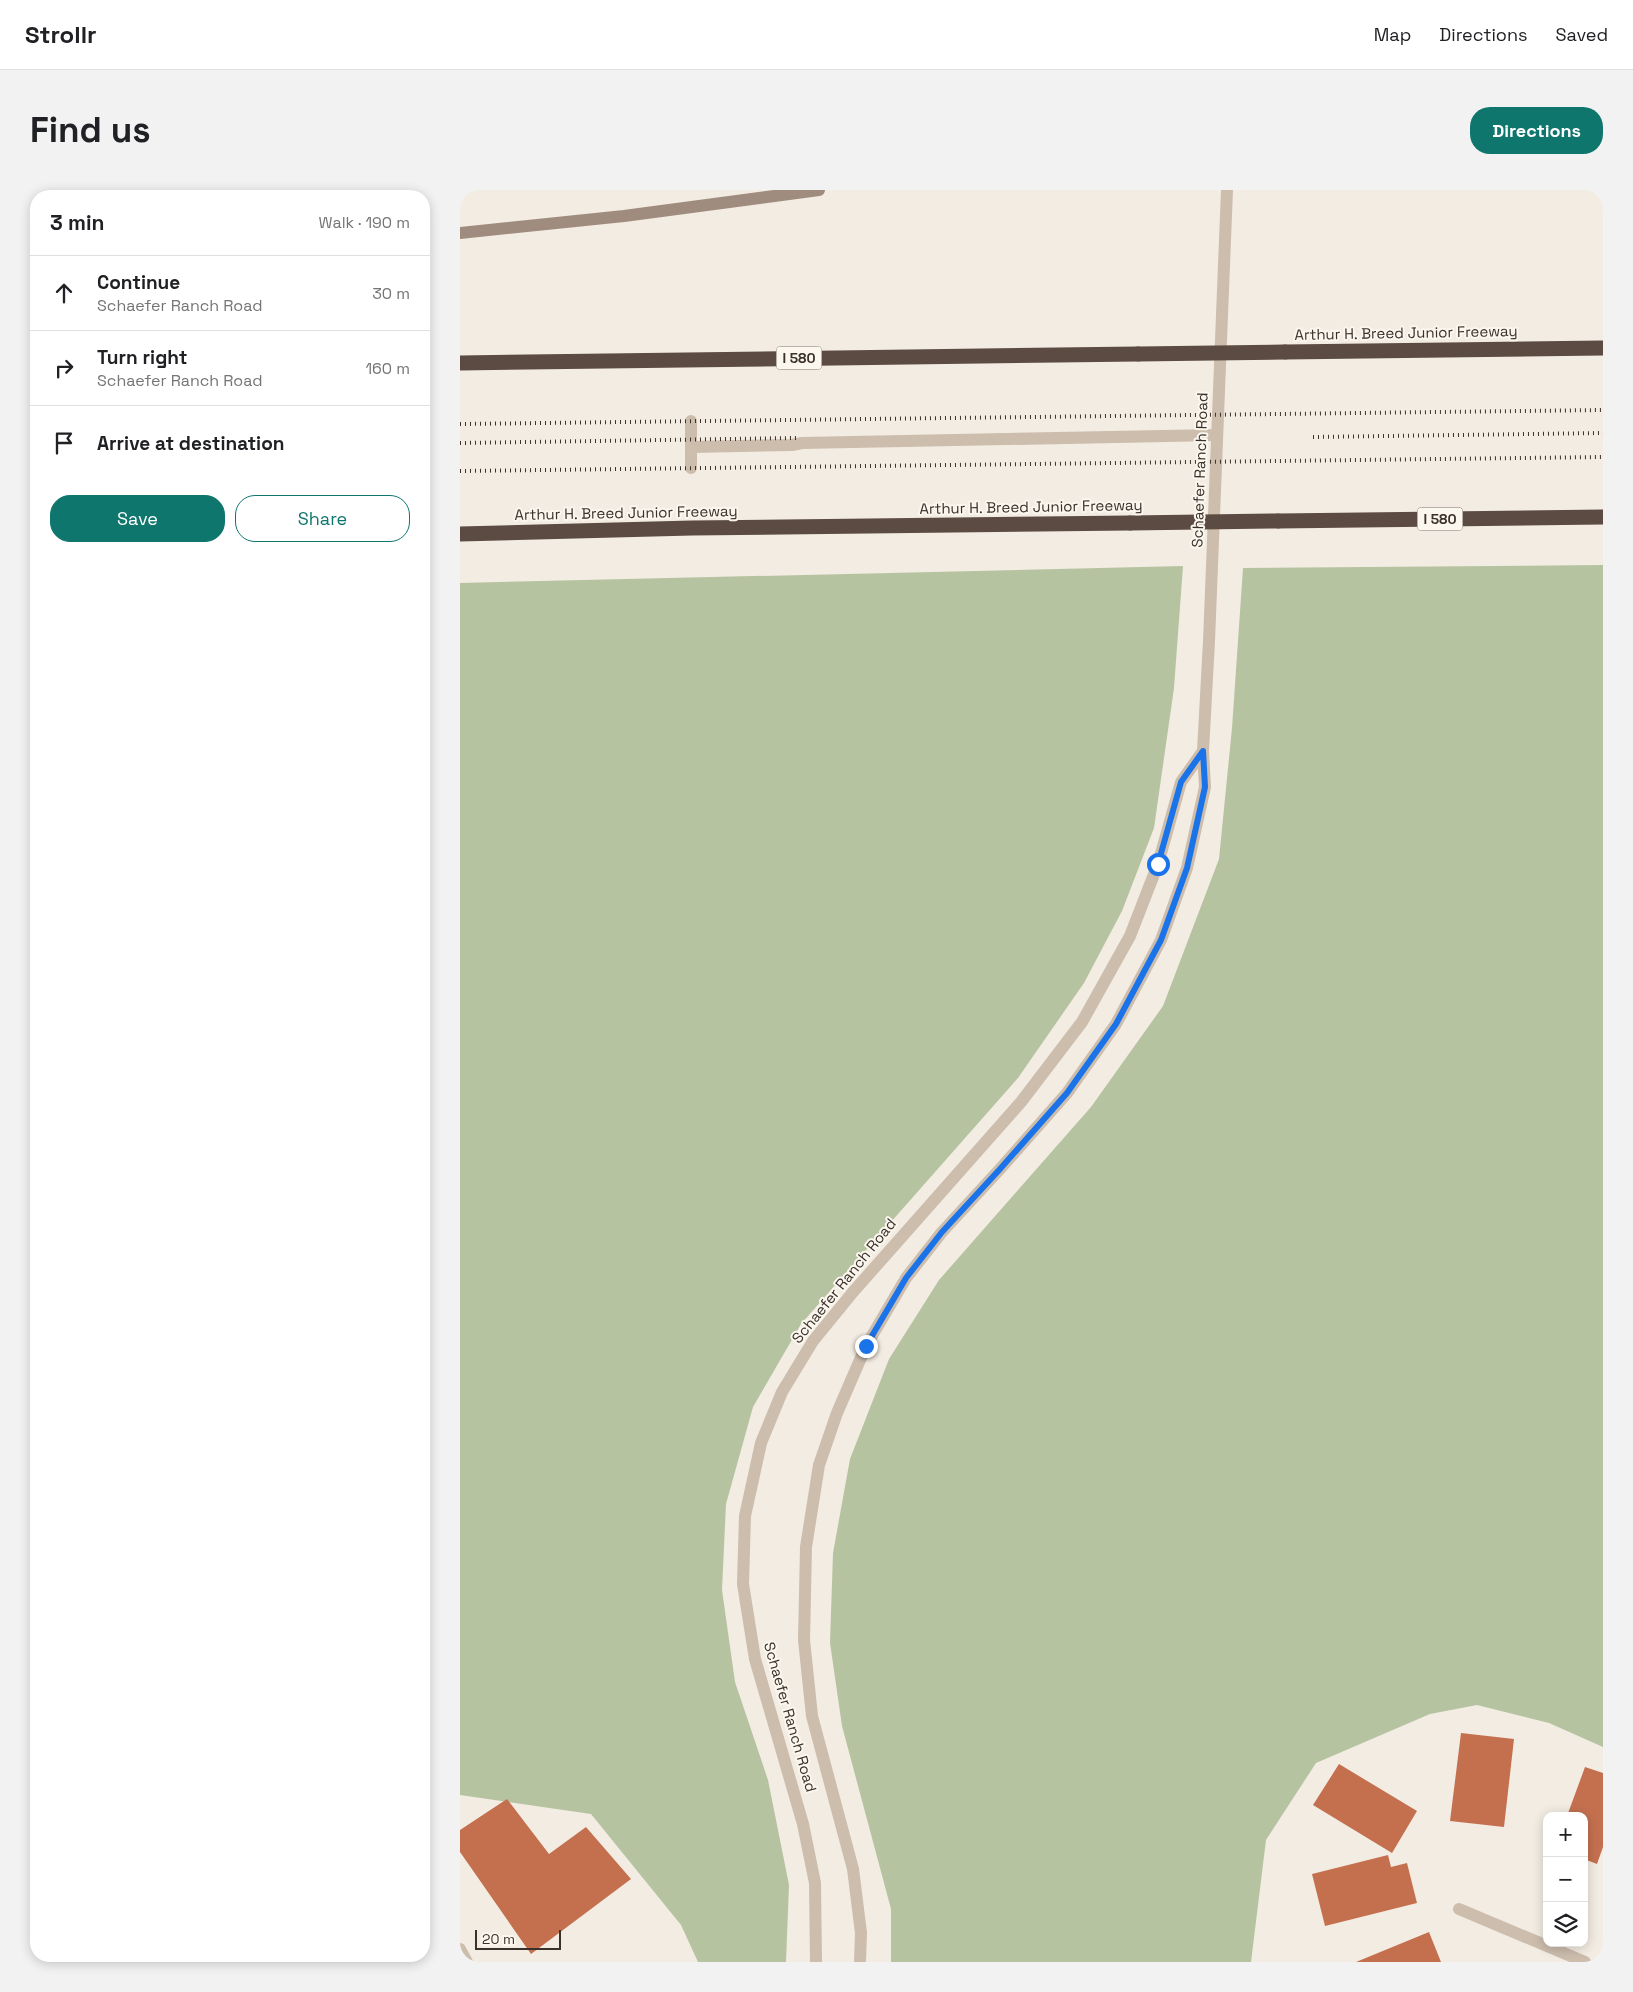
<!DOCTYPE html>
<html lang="en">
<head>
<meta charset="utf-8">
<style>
	:root { --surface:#fff; --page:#f2f2f2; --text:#202124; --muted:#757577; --line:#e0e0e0; --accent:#0f766e }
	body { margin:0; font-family:"Space Grotesk",sans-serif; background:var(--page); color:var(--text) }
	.controls { position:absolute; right:15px; bottom:15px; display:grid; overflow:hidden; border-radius:10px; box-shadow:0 2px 12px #0003 }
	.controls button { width:45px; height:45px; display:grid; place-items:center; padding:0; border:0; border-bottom:1px solid var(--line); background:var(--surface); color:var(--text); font:25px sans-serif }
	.scale { position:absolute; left:15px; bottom:12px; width:86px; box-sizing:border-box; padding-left:5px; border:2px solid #3a312b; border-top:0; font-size:14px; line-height:18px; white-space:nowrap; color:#3a312b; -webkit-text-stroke:4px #fbf6ee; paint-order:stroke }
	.stop { position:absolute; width:15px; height:15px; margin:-11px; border:4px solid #1a73e8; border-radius:50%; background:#fff }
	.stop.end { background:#1a73e8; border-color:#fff; box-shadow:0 1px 5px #0008 }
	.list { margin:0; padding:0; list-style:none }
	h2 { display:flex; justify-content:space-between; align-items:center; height:65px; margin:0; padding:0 20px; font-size:21px }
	h2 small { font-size:16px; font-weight:400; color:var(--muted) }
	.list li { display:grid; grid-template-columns:32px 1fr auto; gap:15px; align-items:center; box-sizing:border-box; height:75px; padding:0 20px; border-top:1px solid var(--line) }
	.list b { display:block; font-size:19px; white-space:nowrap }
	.list p { margin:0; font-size:16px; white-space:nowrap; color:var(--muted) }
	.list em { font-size:16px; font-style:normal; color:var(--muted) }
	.actions { display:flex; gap:10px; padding:15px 20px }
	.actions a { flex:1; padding:11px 0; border:1px solid var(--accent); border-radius:20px; text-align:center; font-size:18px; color:var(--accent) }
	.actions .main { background:var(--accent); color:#fff }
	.icon { flex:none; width:28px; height:28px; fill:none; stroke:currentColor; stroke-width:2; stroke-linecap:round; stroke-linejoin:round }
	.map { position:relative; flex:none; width:1143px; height:1772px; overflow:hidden; border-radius:20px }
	header { display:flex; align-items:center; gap:30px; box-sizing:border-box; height:70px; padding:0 25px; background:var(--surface); border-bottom:1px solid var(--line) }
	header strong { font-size:24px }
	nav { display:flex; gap:28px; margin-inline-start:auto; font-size:18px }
	.intro { display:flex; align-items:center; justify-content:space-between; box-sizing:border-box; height:120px; padding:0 30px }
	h1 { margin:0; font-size:35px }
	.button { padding:12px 22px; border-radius:20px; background:var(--accent); color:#fff; font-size:18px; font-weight:700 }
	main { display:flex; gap:30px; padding:0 30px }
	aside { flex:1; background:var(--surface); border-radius:20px; box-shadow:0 2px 12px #0003 }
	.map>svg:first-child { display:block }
	.green { fill:#b6c3a1 }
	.building { fill:#c4704f }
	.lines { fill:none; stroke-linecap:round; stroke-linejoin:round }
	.lane { stroke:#ccbdad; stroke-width:12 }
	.street { stroke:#ccbdad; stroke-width:12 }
	.secondary { stroke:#a08c7e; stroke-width:12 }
	.highway { stroke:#5b4b43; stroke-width:15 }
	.rail { stroke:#3a312b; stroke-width:4; stroke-dasharray:1 4; stroke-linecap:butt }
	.highway-bridge { stroke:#5b4b43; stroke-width:15 }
	.route { stroke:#1a73e8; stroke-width:6 }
	.labels { text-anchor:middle; stroke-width:4; stroke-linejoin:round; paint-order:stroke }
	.shield { fill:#fbf6ee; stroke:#746c66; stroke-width:1 }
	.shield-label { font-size:14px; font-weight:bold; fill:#3a312b }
	.street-label { font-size:15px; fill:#3a312b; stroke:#fbf6ee }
</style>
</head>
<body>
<header>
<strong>Strollr</strong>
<nav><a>Map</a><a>Directions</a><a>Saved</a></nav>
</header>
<div class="intro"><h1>Find us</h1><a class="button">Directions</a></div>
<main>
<aside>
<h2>3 min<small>Walk · 190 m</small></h2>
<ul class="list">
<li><svg class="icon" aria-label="ahead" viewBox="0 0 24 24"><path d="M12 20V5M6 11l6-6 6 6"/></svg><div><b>Continue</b><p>Schaefer Ranch Road</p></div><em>30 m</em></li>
<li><svg class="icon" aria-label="right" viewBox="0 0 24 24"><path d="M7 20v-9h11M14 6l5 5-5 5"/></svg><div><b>Turn right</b><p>Schaefer Ranch Road</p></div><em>160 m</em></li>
<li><svg class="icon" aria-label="arrive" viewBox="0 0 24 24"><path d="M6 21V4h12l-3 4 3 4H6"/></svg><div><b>Arrive at destination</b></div></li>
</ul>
<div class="actions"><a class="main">Save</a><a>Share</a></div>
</aside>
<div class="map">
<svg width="1143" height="1772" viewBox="0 0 1143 1772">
	<rect width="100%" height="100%" fill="#f3ece2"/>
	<path class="green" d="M1143,375v1182l-54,-24 -72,-18 -47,9 -114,49 -50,77 -15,122h-360v-53l-49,-183 -12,-83 3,-90 17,-94 39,-100 50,-79 152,-173 72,-101 56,-147 13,-131 11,-160z
		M723,376l-9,122 -20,140 -32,83 -38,72 -66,95 -217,246 -48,83 -27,97 -4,86 13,92 33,98 21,105 -3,77h-88l-17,-37 -90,-111 -131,-19v-1212z"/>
	<path class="building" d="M1001,1543l53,6 -10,88 -54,-6z
		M879,1574l78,47 -25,42 -79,-48z
		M1125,1577l18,6v74l-6,17 -13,-5v-43h-17z
		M47,1609l42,55 37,-27 45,52 -100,75 -71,-102v-22z
		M928,1665l3,12 16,-4 10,40 -92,23 -13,-52z
		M969,1742l12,30h-85z"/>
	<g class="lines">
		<path class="lane" d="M231,231v47
			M231,257l101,-2 10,-2 415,-8
			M0,1759l7,13"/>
		<path class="street" d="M999,1719l126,53
			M356,1772l-1,-79 -12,-59 -48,-165 -12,-75 2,-68 16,-73 21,-51 31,-51 40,-49 168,-190 61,-80 48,-86 28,-72 23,-82 22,-31
			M400,1772l1,-29 -8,-64 -41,-153 -8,-76 2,-93 13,-82 18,-52 29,-67 40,-68 36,-46 58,-63 67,-76 49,-69 45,-84 26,-72 18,-81 -2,-36 6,-110 18,-451"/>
		<path class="secondary" d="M0,43l164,-17 195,-26"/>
		<path class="highway" d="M825,162l318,-4
			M0,173l678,-9
			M818,331l325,-4
			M0,344l232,-6 438,-5"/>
		<path class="rail" d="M0,234l1143,-14
			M853,247l290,-4
			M0,253l336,-5
			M0,281l1143,-14"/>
		<path class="highway-bridge" d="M678,164l147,-2
			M670,333l148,-2"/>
	</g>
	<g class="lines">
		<path class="route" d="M406,1156l40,-68 36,-46 58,-63 67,-76 49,-69 45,-84 26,-72 18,-81 -2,-36 -22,31 -23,82"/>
	</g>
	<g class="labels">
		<g class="shield">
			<rect x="316.5" y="156.5" width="45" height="23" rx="4"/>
			<rect x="957.5" y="317.5" width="45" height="23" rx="4"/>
		</g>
		<g class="shield-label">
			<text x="339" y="173">I 580</text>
			<text x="980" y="334">I 580</text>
		</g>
		<g class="street-label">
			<text transform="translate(946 143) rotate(-1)" y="5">Arthur H. Breed Junior Freeway</text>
			<text transform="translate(740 280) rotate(-88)" y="5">Schaefer Ranch Road</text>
			<text transform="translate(571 317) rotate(-1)" y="5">Arthur H. Breed Junior Freeway</text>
			<text transform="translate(166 323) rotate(-1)" y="5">Arthur H. Breed Junior Freeway</text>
			<text transform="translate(384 1091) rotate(-51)" y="5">Schaefer Ranch Road</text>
			<text transform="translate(330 1527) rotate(74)" y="5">Schaefer Ranch Road</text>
		</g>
	</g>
</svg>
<div class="controls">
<button>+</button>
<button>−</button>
<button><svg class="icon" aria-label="layers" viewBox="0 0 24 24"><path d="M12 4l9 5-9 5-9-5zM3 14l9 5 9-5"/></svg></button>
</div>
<div class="scale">20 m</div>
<div class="stop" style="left:698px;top:674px"></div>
<div class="stop end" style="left:406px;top:1156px"></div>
</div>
</main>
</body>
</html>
